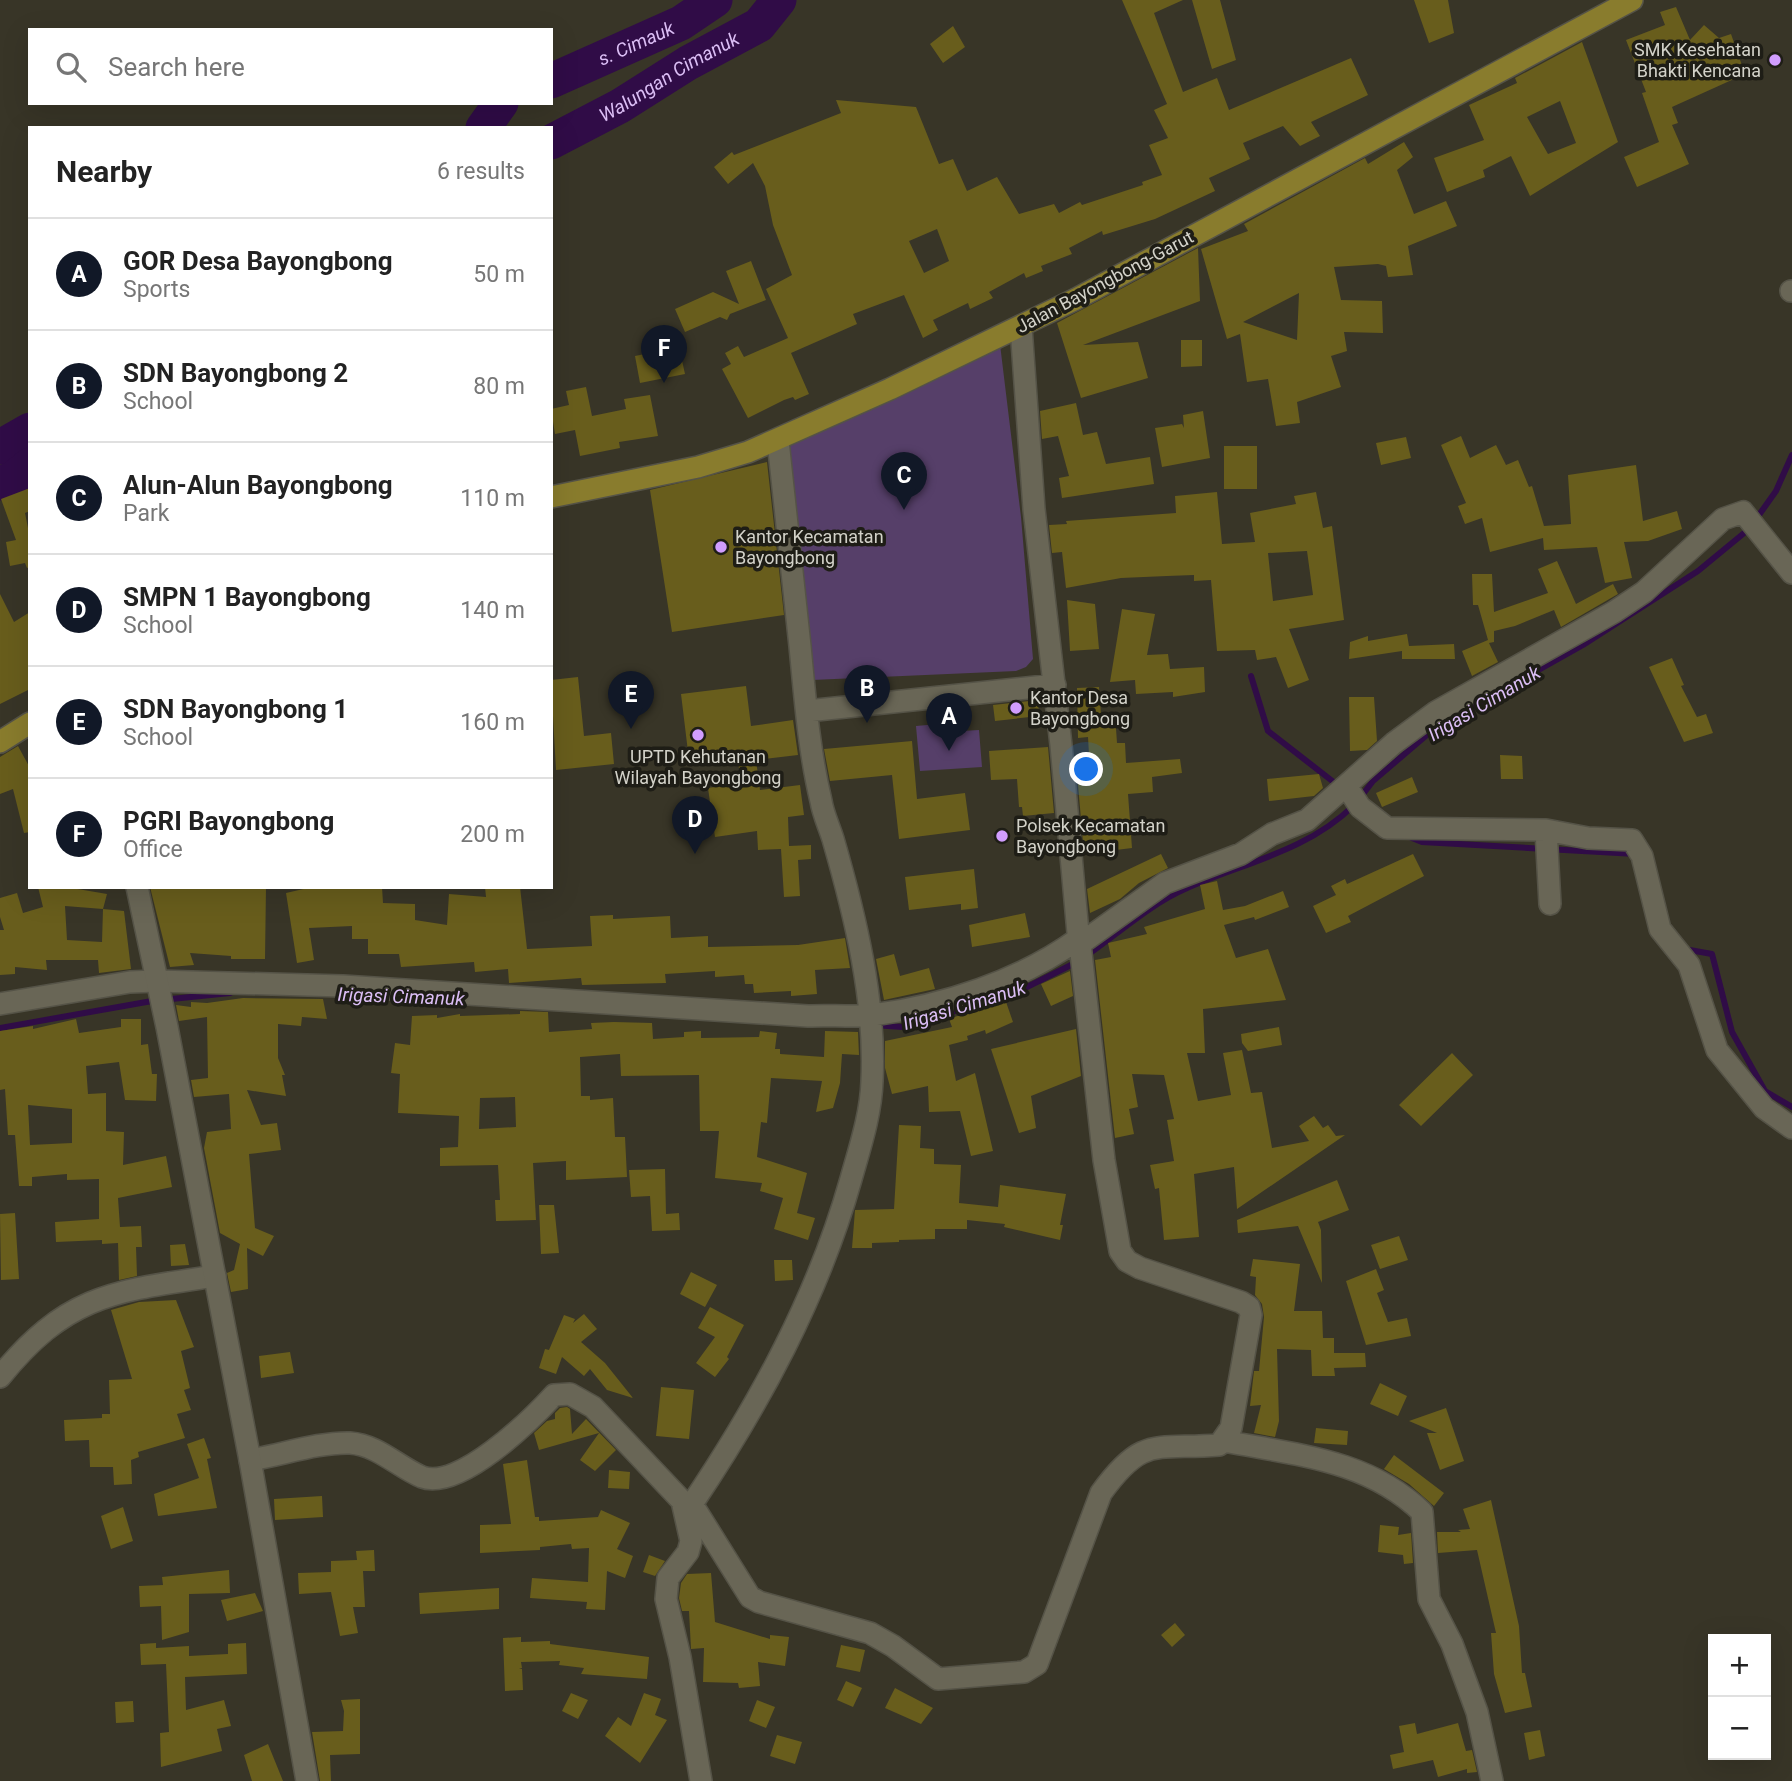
<!DOCTYPE html>
<html lang="en">
<head>
<meta charset="utf-8">
<style>
	:root { --surface:#fff; --page:#f2f2f2; --text:#222; --muted:#767676; --line:#e0e0e0; --accent:#111827 }
	body { margin:0; font-family:Roboto,sans-serif; background:var(--page); color:var(--text) }
	.controls { position:absolute; right:21px; bottom:21px; display:grid; overflow:hidden; border-radius:0px; box-shadow:0 7px 28px #0002 }
	.controls button { width:63px; height:63px; display:grid; place-items:center; padding:0; border:0; border-bottom:2px solid var(--line); background:var(--surface); color:var(--text); font:35px sans-serif }
	.you { position:absolute; left:1087px; top:770px; width:24px; height:24px; margin:-18px; border:5px solid #fff; border-radius:50%; background:#1a73e8; box-shadow:0 0 0 10px #1a73e833 }
	.badge { display:grid; place-items:center; width:46px; height:46px; border-radius:50%; background:var(--accent); color:#fff; font-size:23px; font-weight:700 }
	.pin { position:absolute; translate:-50% -58px; filter:drop-shadow(0 2px 4px #0008) }
	.pin::after { content:''; position:absolute; top:37px; width:24px; height:21px; background:inherit; clip-path:polygon(0 0,100% 0,50% 100%) }
	.list { margin:0; padding:0; list-style:none }
	h2 { display:flex; justify-content:space-between; align-items:center; height:91px; margin:0; padding:0 28px; font-size:30px }
	h2 small { font-size:23px; font-weight:400; color:var(--muted) }
	.list li { display:grid; grid-template-columns:46px 1fr auto; gap:21px; align-items:center; box-sizing:border-box; height:112px; padding:0 28px; border-top:2px solid var(--line) }
	.list b { display:block; font-size:26px; white-space:nowrap }
	.list p { margin:0; font-size:23px; white-space:nowrap; color:var(--muted) }
	.list em { font-size:23px; font-style:normal; color:var(--muted) }
	.icon { flex:none; width:38px; height:38px; fill:none; stroke:currentColor; stroke-width:2; stroke-linecap:round; stroke-linejoin:round }
	.map { position:relative; flex:none; width:1792px; height:1781px; overflow:hidden }
	.search { position:absolute; background:var(--surface); box-shadow:0 7px 28px #0002; left:28px; top:28px; width:525px; height:77px; display:flex; align-items:center; gap:18px; box-sizing:border-box; padding:0 24px; border-radius:0px; color:var(--muted); font-size:26px }
	.panel { position:absolute; background:var(--surface); box-shadow:0 7px 28px #0002; left:28px; top:126px; width:525px; height:763px; border-radius:0px }
	.map>svg:first-child { display:block }
	.green { fill:#563f69 }
	.lines { fill:none; stroke-linecap:round; stroke-linejoin:round }
	.stream { stroke:#300c47; stroke-width:6 }
	.river { stroke:#300c47; stroke-width:35 }
	.building { fill:#685d1c; fill-rule:evenodd }
	.street-casing { stroke:#555347; stroke-width:24 }
	.secondary-casing { stroke:#555347; stroke-width:24 }
	.primary-casing { stroke:#555347; stroke-width:24 }
	.street { stroke:#696656; stroke-width:21 }
	.secondary { stroke:#696656; stroke-width:21 }
	.primary { stroke:#897c2d; stroke-width:21 }
	.poi-dot { fill:#d19dfe; stroke:#1e1d16; stroke-width:2.5 }
	.labels { text-anchor:middle; stroke-width:7; stroke-linejoin:round; paint-order:stroke }
	.poi-label { font-size:18px; fill:#d3d2c9; stroke:#1e1d16; text-anchor:start }
	.street-label { font-size:18px; fill:#d3d2c9; stroke:#1e1d16 }
	.water-label { font-size:19px; font-style:italic; fill:#dbbef5; stroke:#1e1d16 }
</style>
</head>
<body>
<div class="map">
<svg width="1792" height="1781" viewBox="0 0 1792 1781">
	<rect width="100%" height="100%" fill="#383527"/>
	<path class="green" d="M999,336l22,181 12,142 -7,8 -10,4 -204,9 -36,-241z
		M960,722l1,9 18,-1 3,37 -62,4 -4,-45z"/>
	<g class="lines">
		<path class="stream" d="M1251,676l17,55 72,56
			M1360,798l13,-17 62,-53 148,-83 115,-74 51,-42 27,-38 16,-36
			M1407,836l15,6 214,12
			M1684,949l28,5 20,78 33,59 27,16
			M1086,956c30,-21 66,-53 99,-67 55,-25 123,-38 168,-83
			M873,1025l30,2 114,-35 60,-30
			M0,1028l152,-27 78,-8"/>
		<g class="river">
			<path id="s1" d="M551,81l130,-58 34,-23"/>
			<path d="M483,128l18,-25"/>
			<path id="s2" d="M551,142l69,-36 68,-43 71,-38 20,-25"/>
			<path d="M0,447l30,-17"/>
			<path d="M0,483l13,-4 17,-14"/>
		</g>
	</g>
	<path class="building" d="M1122,0h61l-29,13 29,79 34,-14 12,32 122,-52 17,37 -57,27 9,14 -20,10 -17,-20 -40,17 7,16 -41,19 6,13 -60,28 -52,16 -1,-4 -33,17 3,6 -31,12 2,5 -17,7 -2,-5 -35,19 4,6 -23,11 -2,-6 -35,17 5,10 -15,8 -19,-43 -51,19 4,10 -66,29 18,41 -14,6 -2,-3 -9,3 -36,18 -26,-49 9,-5 -6,-11 13,-7 6,11 44,-19 -22,-49 26,-14 -19,-50 -8,-39 -12,-23 -25,21 -14,-17 18,-15 2,3 107,-42 -5,-13 80,7 23,57 14,-5 14,32 30,-14 22,37 35,-10 5,9 21,-11 2,3 61,-20 -1,-3 20,-7 -13,-30 19,-7 -14,-28 13,-6zM937,229l12,32 -25,12 -15,-32z
		M1192,0h28l16,60 -24,9z
		M1414,0h34l6,33 -25,10z
		M1676,7l14,33 14,-15 15,13 12,-4 14,40 -73,33 6,16 -6,2 17,39 -52,23 -13,-30 35,-15 -17,-49 4,-1 -20,-52 39,-15 -5,-13z
		M953,26l12,21 -22,16 -13,-19z
		M1582,42l36,100 -88,54 -19,-40 -28,14 2,7 -38,15 -13,-34 50,-18 -15,-35 48,-22 -2,-5zM1560,101l16,42 -28,11 -21,-37z
		M1404,142l9,15 -16,13 17,44 32,-13 11,25 -49,20 5,29 -25,2 -2,-11 -8,-2 -44,3 7,33 41,1 1,32 -39,-1 3,19 -16,5 10,31 -44,15 3,21 -24,3 -8,-47 -21,3 -7,-48 -13,5 -26,-90 47,-18 -4,-7 121,-66 3,6zM1299,293l-2,47 -54,-18z
		M1198,248l2,53 -117,44 55,-3 10,36 -67,20 -24,-75z
		M751,261l15,39 -36,14 -3,6 -7,-3 -35,15 -10,-23 38,-17 26,12 -13,-33z
		M1181,340h21v26l-21,1z
		M679,347l6,27 -45,9 -5,-27z
		M586,387l6,29 34,-7 -2,-10 26,-4 8,41 -39,6 1,6 -40,8 -5,-26 -20,4 -4,-25 18,-4 -3,-14z
		M1076,403l7,32 14,-3 9,32 44,-7 4,27 -92,14 -3,-20 10,-2 -11,-40 -16,3 -2,-28z
		M1203,411l7,47 -48,9 -7,-39 27,-4 2,4 -1,-13z
		M1461,436l9,22 26,-13 10,20 12,-5 11,27 3,-1 12,40 27,-2 -3,-49 68,-10 7,56 34,-10 5,18 -34,12 -24,1 8,36 -27,5 -8,-36 -53,3 -1,-12 -53,14 -8,-34 -17,6 -7,-18 8,-3 -25,-58z
		M1406,437l5,21 -30,7 -5,-22z
		M1224,446h33v43h-33z
		M767,462l17,153 -112,17 -22,-142z
		M30,488v23l-5,2 5,25v29l-3,1 -2,-5 -15,3 -4,-24 10,-2 -15,-41z
		M1217,492l5,52 33,-2 -5,-29 46,-9 -2,-8 22,-4 7,36 9,-2 12,94 -55,9 20,51 -21,8 -12,-31 -19,3 -2,-10 -38,1 -6,-71 -17,1v-6l-27,1 -46,2 -55,10 -4,-36 -10,1 -3,-28 18,-1 -1,-3 110,-8 -1,-17zM1307,551l6,44 -40,6 -5,-48z
		M1557,561l19,43 37,-20 5,10 -57,33 -7,-17 -39,16 -21,5v11l-5,1 9,19 -26,14 -10,-25 26,-11 -10,-35h-5l-1,-31h20l2,38 54,-19 -10,-24z
		M0,594l14,28 16,-10v77l-30,15z
		M1067,600l28,4 4,45 -29,2z
		M1122,609l33,5 -8,41 21,-1 2,15 34,-2 1,25 -32,5v-5l-37,2 -1,-14 -25,2z
		M1407,634l2,12 45,-2 1,15h-53v-8l-53,8 1,-17 18,-6v5z
		M1672,658l12,27 -3,1 16,31 9,-3 7,19 -29,9 -35,-75z
		M578,677l6,59 27,-3 3,31 -58,6 -5,-90z
		M746,686l5,40 42,-6 5,35 -42,5 4,30 40,-5 4,30 -16,2 1,29 22,-1v14l-13,1 2,36 -16,1 -3,-48 -23,1 -1,-19 -42,6 -7,-49 33,-5 -4,-29 -48,6 -8,-66z
		M1099,687l2,28 14,-1 2,29h8l1,20 54,-4 2,14 -30,4 1,15 -25,2 4,54 -48,6 -7,-81 13,-1 -2,-35 -10,1 -1,-50z
		M1349,697h25l3,44 -10,9 -17,1z
		M1038,700l1,16 -44,5 -2,-16z
		M912,741l5,58 48,-6 5,37 -71,9 -7,-64 -62,6 -6,-32z
		M18,746l12,22v64l-6,1 -11,-44 -13,5v-37z
		M1048,747l6,66 -31,3 -1,-9h-3l-2,-28 -26,1 -2,-29z
		M1500,755l22,1 1,23h-22z
		M1319,774l4,14 -9,8 -45,5 -2,-22z
		M1412,777l6,15 -36,15 -6,-14z
		M1161,854l7,14 -29,15 -19,16 -30,14 -3,-24z
		M1413,854l11,22 -76,40 3,6 -25,11 -13,-27 23,-11 -5,-9 14,-7 2,5z
		M974,869l4,39 -17,2v-6l-52,6 -4,-33z
		M1217,881l6,29 22,-4 38,-15 6,16 -34,13 -1,-3 -30,8 12,33 32,-9 18,51 -83,9 2,44h-18l11,48 33,-6 -8,-42 19,-3 9,43 11,-1 10,56 37,-7 -10,-15 15,-10 9,12 5,-3 8,11 9,-1 -108,74 -3,-42 -40,7 5,63 -35,3 -5,-52 -4,1 -5,-24 24,-4 -7,-41 7,-1 -10,-44 -32,-1 6,33 -9,2 5,25 -19,4 -20,-178 16,-3 -3,-14 39,-9 -3,-7 61,-18 -5,-24z
		M38,887h28l41,7 -4,15 21,2 7,58 -32,4 -1,-13h-52l1,10 -32,-3v7l-15,1v-45h4l-4,-13v-19l17,-5 6,20 20,-6zM65,906l38,3 -1,33 -35,-2z
		M150,887h116l-1,72h-34v-3l-41,-3 4,12 -24,2z
		M312,887h70l1,16 32,1v16l32,5 2,-31 37,3 -1,-10h35l7,62 65,-3 -2,-30 23,-1v4l57,-3 1,22 37,-2v11l90,-2 47,-7 5,30 -35,2 2,24 -26,2v-5l-37,2 -1,-9h-8l-1,-9 -29,2v-6l-50,3 1,9 -84,2 -1,-7 -72,5 -1,-14 -33,3 -1,-10 -73,5 -2,-13h-31v-15h-16v-13l-43,2 5,32 -17,3 -11,-70z
		M1025,913l5,24 -58,10 -3,-22z
		M894,954l6,22 29,-8 6,21 -51,11 -8,-41z
		M1070,971l3,25 -22,10 -10,-22z
		M243,998l80,1 4,20 -25,-2 -1,9 -23,-2v34l7,17h-3l4,21 -39,-6 14,35 16,-2 4,27 -32,4 6,74 19,8 -11,20 -16,-8 1,41 -17,3 -4,-19 7,-3 6,-26 -20,-11 -16,-85 3,-16 24,-3 -2,-35 -35,3 -3,-17 17,-2 -1,-61 -28,4 -3,-16 15,2v-5l16,1z
		M1005,999l8,23 -27,12 -1,-4 -18,6 1,4 -19,5 7,36 19,-8 18,78 -22,5 -11,-45 -31,1 -1,-26 -36,8 -7,-26v-27l67,-14 -3,-8z
		M520,1011l28,1 1,20 43,-3 -1,-6 23,-1 38,1 1,16 31,-2v-5l17,-1v7l58,-1 1,-6 17,2 -2,16h5v5l44,3 1,-26 33,1 1,23 -17,-1 -2,29 -7,25 -17,4 6,-31 -51,-3 -4,45 -6,-1 -4,35 50,16 -10,40 18,5 -7,22 -34,-11 9,-31 -23,-7 2,-8 -47,-5 4,-47h-19l-1,-56 -78,1 -1,-22 -40,3 1,39h9v4l23,-2 2,39h10l2,40 -61,3v-19l-33,2 3,57 -40,1 -1,-21h5l-2,-35 -58,1v-18l18,-1 1,-31 -61,-3 2,-39 -9,-1 4,-30 15,2 2,-29 25,-1v3l23,-4v2l60,-2zM515,1097l1,30 -37,2 1,-31z
		M76,1019l3,14 42,-6v-8h20v26l7,-1 4,30h5l-1,27 -31,-1 -6,-38 -33,4 2,28 18,-1v38l18,1 -1,33 43,-9 6,31 -54,11 2,29 21,-1 1,21h-6l1,29 -18,4 -1,-37 -16,1v-4l-46,2 -1,-20 44,-3v-40l-32,1v-6l-35,3v9h-13l-4,-51h-7l-3,-46 -5,1v-59l33,-5v3zM28,1105l44,4v34l-42,2z
		M1279,1027l3,18 -34,6 -6,-8 -1,-9z
		M1076,1029l5,47 -50,20 5,32 -17,5 -28,-84z
		M1452,1053l21,22 -52,51 -22,-21z
		M899,1125l22,1 -1,22 14,1v15l27,1 -2,38 39,4 2,-22 66,9 -6,31h3l-3,15 -56,-13 1,-3 -38,-4v9h-32v10l-36,1v2l-27,1v5h-20l3,-38 39,-1z
		M665,1169l1,45 13,-1 1,17 -28,1 -2,-35 -19,1 -2,-27z
		M1337,1180l12,30 -31,12 3,8 1,53 -24,-57 -60,7 -1,-13z
		M539,1205h15l5,48 -18,1z
		M15,1213l4,66 -18,1 -1,-66z
		M1399,1236l9,24 -28,9 -9,-24z
		M185,1244l4,21 -18,1 -1,-21z
		M1253,1259l47,5 -6,47h28l1,27h11v15h31l1,14 -32,1 1,8h-23l-1,-26 -34,-1 2,72 -4,16 -21,-4 7,-28 -11,1 4,-35h5l5,-54 -2,-13 -7,-9 1,-18 -6,-1z
		M774,1260h18l1,20 -18,1z
		M1376,1269l8,21 -7,3 11,29 19,-4 4,18 -45,9 -20,-64z
		M691,1272l26,13 -12,22 -25,-13z
		M176,1300l18,47 -13,4 9,37 -6,2 7,20 -14,4 8,24 -47,14 1,5 -8,3 1,24 -18,1 -1,-18h-23l-1,-27 -24,1 -1,-21 38,-2v-4h8l-1,-34 23,-1 -21,-69 28,-8z
		M710,1307l34,18 -17,32 2,2 -14,18 -19,-14 19,-26 -17,-9z
		M584,1314l13,15 -16,13 24,21 28,35 -26,-8 -17,-21 -6,7 -22,-19 -6,17 -17,-6 6,-19 4,1 15,-35 11,4 -2,4z
		M290,1352l4,21 -33,5 -2,-22z
		M1380,1383l27,13 -9,20 -28,-12z
		M661,1387l33,3 -5,49 -33,-3z
		M567,1407l3,2 2,25 14,-15 30,31 -21,21 -15,-11 19,-27 -60,17 -5,-17 13,-12 8,-2v-6l5,-5z
		M1446,1408l18,53 -24,9 -13,-37h10l-28,-12z
		M1316,1428l32,3 -1,14 -33,-2z
		M204,1438l7,20 -4,1 10,49 -59,8 -4,-22 45,-16 -12,-34z
		M1394,1455l50,38 -10,13 -25,-22 -25,-15z
		M527,1460l8,57h4v4l59,-4 3,-7 29,13 -13,26 16,7 -8,22 -18,-7 -2,39 -19,-1 1,-7 -57,-4 2,-20 56,4 1,-34 -17,1 -1,-5 -31,3v3l-60,3v-28l31,-1 -8,-60z
		M609,1470l21,2 -1,17 -21,-1z
		M322,1496l1,21 -48,3 -1,-21z
		M1491,1500l28,126 3,47h3l7,34 -27,6 -11,-39 -3,-41h5l-19,-83 -39,3 -1,-21h24l-3,-2 12,-1 -7,-20z
		M123,1507l10,34 -22,8 -10,-33z
		M1380,1525l19,2 -1,8 13,-2 2,30 -9,1 -1,-9 -25,-3z
		M374,1550l1,21h-12l2,36h-12l5,26 -18,3 -9,-44 -32,2 -1,-21 33,-1v-11l26,-1 -1,-9z
		M649,1555l16,6 -10,15 -12,-4z
		M229,1570l1,23 -41,1v38l-27,8 -1,-34 -21,1 -1,-21 24,-1 -1,-8z
		M711,1573l4,49 55,17v-4l19,2 -4,29 -27,-4 2,24 -21,2 -1,-5 -35,-1 1,-34 -13,1 -2,-38h-7l-3,-13 2,-15 6,-9z
		M499,1588v21l-79,5 -1,-21z
		M255,1593l8,18 -36,10 -6,-21z
		M1175,1623l10,12 -13,12 -11,-12z
		M521,1637v5l29,-1v3l99,13 -2,22 -66,-5 3,-6 -25,-3 1,-4 -39,1 1,6h-3l3,1 1,21 -18,1 -2,-53z
		M156,1643v5l33,-2v10l39,-2v-10l18,-1 1,31 -62,3 1,33 38,-10 7,26 -14,3 5,22 -61,16 -1,-34 9,-1 -3,-68 -25,1 -1,-21z
		M841,1645l24,5 -5,22 -24,-5z
		M846,1681l16,7 -9,19 -16,-7z
		M895,1688l38,20 -12,16 -36,-16z
		M571,1693l17,7 -10,19 -16,-8z
		M644,1693l17,6 -6,16 12,5 -27,43 -35,-27 13,-19 13,9z
		M360,1699v55l-30,1 1,26h-11l-8,-49 31,-1 1,-20 -3,-11z
		M757,1700l18,7 -9,21 -17,-7z
		M133,1701l1,21 -18,1 -1,-21z
		M1415,1723l2,11 41,-11 8,28 6,-1 5,22 -10,1v-4l-29,8 -5,-17 -40,9 -3,-14 14,-3 -5,-26z
		M1540,1730l5,26 -16,4 -5,-27z
		M777,1735l25,7 -7,22 -25,-8z
		M268,1744l15,37h-31l-8,-26z"/>
	<g class="lines">
		<defs>
			<path id="street" d="M1791,291h1
				M807,711l248,-26
				M1347,787l13,20 27,21 159,2 42,8 44,2 10,16 18,73 29,36 28,85 47,58 28,20
				M1546,830l4,74
				M1078,939l2,5 85,-61 76,-29 31,-20 35,-14 87,-77 42,-31 178,-100 30,-20 79,-73 20,-7 49,61
				M0,1004l130,-22 26,-1 187,5 465,30c21,-1 43,1 65,-1 70,-9 147,-34 205,-76v-6l-17,-188 -27,-236 -13,-182
				M0,1377c67,-83 115,-86 215,-101
				M1224,1441c72,14 143,18 198,71l7,87 23,45 25,68 15,69
				M250,1460c32,-5 68,-18 100,-17 28,2 48,24 72,34 37,14 109,-57 132,-82l16,-1 23,13 89,94 9,40 -3,11 -20,26 -2,21 14,58 21,124
				M682,1501l10,3c68,-101 126,-208 159,-325 9,-32 20,-65 21,-98 4,-80 -17,-166 -39,-242 -4,-13 -10,-25 -12,-38 -12,-50 -16,-103 -21,-155 -7,-68 -15,-137 -22,-206
				M692,1504l58,93 9,5 111,31 23,13 45,33 86,-7 13,-8 64,-171c42,-58 54,-43 118,-48l12,-17 20,-113 -2,-8 -8,-5 -101,-34 -13,-7 -7,-10 -16,-91 -24,-216"/>
			<path id="secondary" d="M137,887l30,140 83,433 57,321"/>
			<path id="primary" d="M551,497l147,-30 50,-15 142,-63 186,-90 556,-299
				M0,742l30,-19"/>
		</defs>
		<use href="#street" class="street-casing"/>
		<use href="#secondary" class="secondary-casing"/>
		<use href="#primary" class="primary-casing"/>
		<use href="#street" class="street"/>
		<use href="#secondary" class="secondary"/>
		<use href="#primary" class="primary"/>
	</g>
	<g class="poi-dot">
		<circle cx="1775" cy="60" r="7"/>
		<circle cx="721" cy="547" r="7"/>
		<circle cx="1016" cy="708" r="7"/>
		<circle cx="698" cy="735" r="7"/>
		<circle cx="1002" cy="836" r="7"/>
	</g>
	<g class="labels">
		<g class="poi-label">
			<text x="1761" y="56" text-anchor="end">SMK Kesehatan<tspan x="1761" dy="21">Bhakti Kencana</tspan></text>
			<text x="735" y="543">Kantor Kecamatan<tspan x="735" dy="21">Bayongbong</tspan></text>
			<text x="1030" y="704">Kantor Desa<tspan x="1030" dy="21">Bayongbong</tspan></text>
			<text x="698" y="763" text-anchor="middle">UPTD Kehutanan<tspan x="698" dy="21">Wilayah Bayongbong</tspan></text>
			<text x="1016" y="832">Polsek Kecamatan<tspan x="1016" dy="21">Bayongbong</tspan></text>
		</g>
		<g class="street-label">
			<text transform="translate(1105 282) rotate(-28)" y="6">Jalan Bayongbong-Garut</text>
		</g>
		<g class="water-label">
			<text dy="7" stroke="none"><textPath href="#s1" startOffset="93">s. Cimauk</textPath></text>
			<text dy="7" stroke="none"><textPath href="#s2" startOffset="135">Walungan Cimanuk</textPath></text>
			<text transform="translate(1484 703) rotate(-31)" y="7">Irigasi Cimanuk</text>
			<text transform="translate(401 996) rotate(2)" y="7">Irigasi Cimanuk</text>
			<text transform="translate(964 1005) rotate(-17)" y="7">Irigasi Cimanuk</text>
		</g>
	</g>
</svg>
<div class="controls">
<button>+</button>
<button>−</button>
</div>
<div class="you"></div>
<div class="pin badge" style="left:949px;top:751px">A</div>
<div class="pin badge" style="left:867px;top:723px">B</div>
<div class="pin badge" style="left:904px;top:510px">C</div>
<div class="pin badge" style="left:695px;top:854px">D</div>
<div class="pin badge" style="left:631px;top:729px">E</div>
<div class="pin badge" style="left:664px;top:383px">F</div>
<div class="search"><svg class="icon" aria-label="search" viewBox="0 0 24 24"><circle cx="10" cy="10" r="6"/><path d="M15 15l6 6"/></svg>Search here</div>
<section class="panel">
<h2>Nearby<small>6 results</small></h2>
<ul class="list">
<li><span class="badge">A</span><div><b>GOR Desa Bayongbong</b><p>Sports</p></div><em>50 m</em></li>
<li><span class="badge">B</span><div><b>SDN Bayongbong 2</b><p>School</p></div><em>80 m</em></li>
<li><span class="badge">C</span><div><b>Alun-Alun Bayongbong</b><p>Park</p></div><em>110 m</em></li>
<li><span class="badge">D</span><div><b>SMPN 1 Bayongbong</b><p>School</p></div><em>140 m</em></li>
<li><span class="badge">E</span><div><b>SDN Bayongbong 1</b><p>School</p></div><em>160 m</em></li>
<li><span class="badge">F</span><div><b>PGRI Bayongbong</b><p>Office</p></div><em>200 m</em></li>
</ul>
</section>
</div>
</body>
</html>
